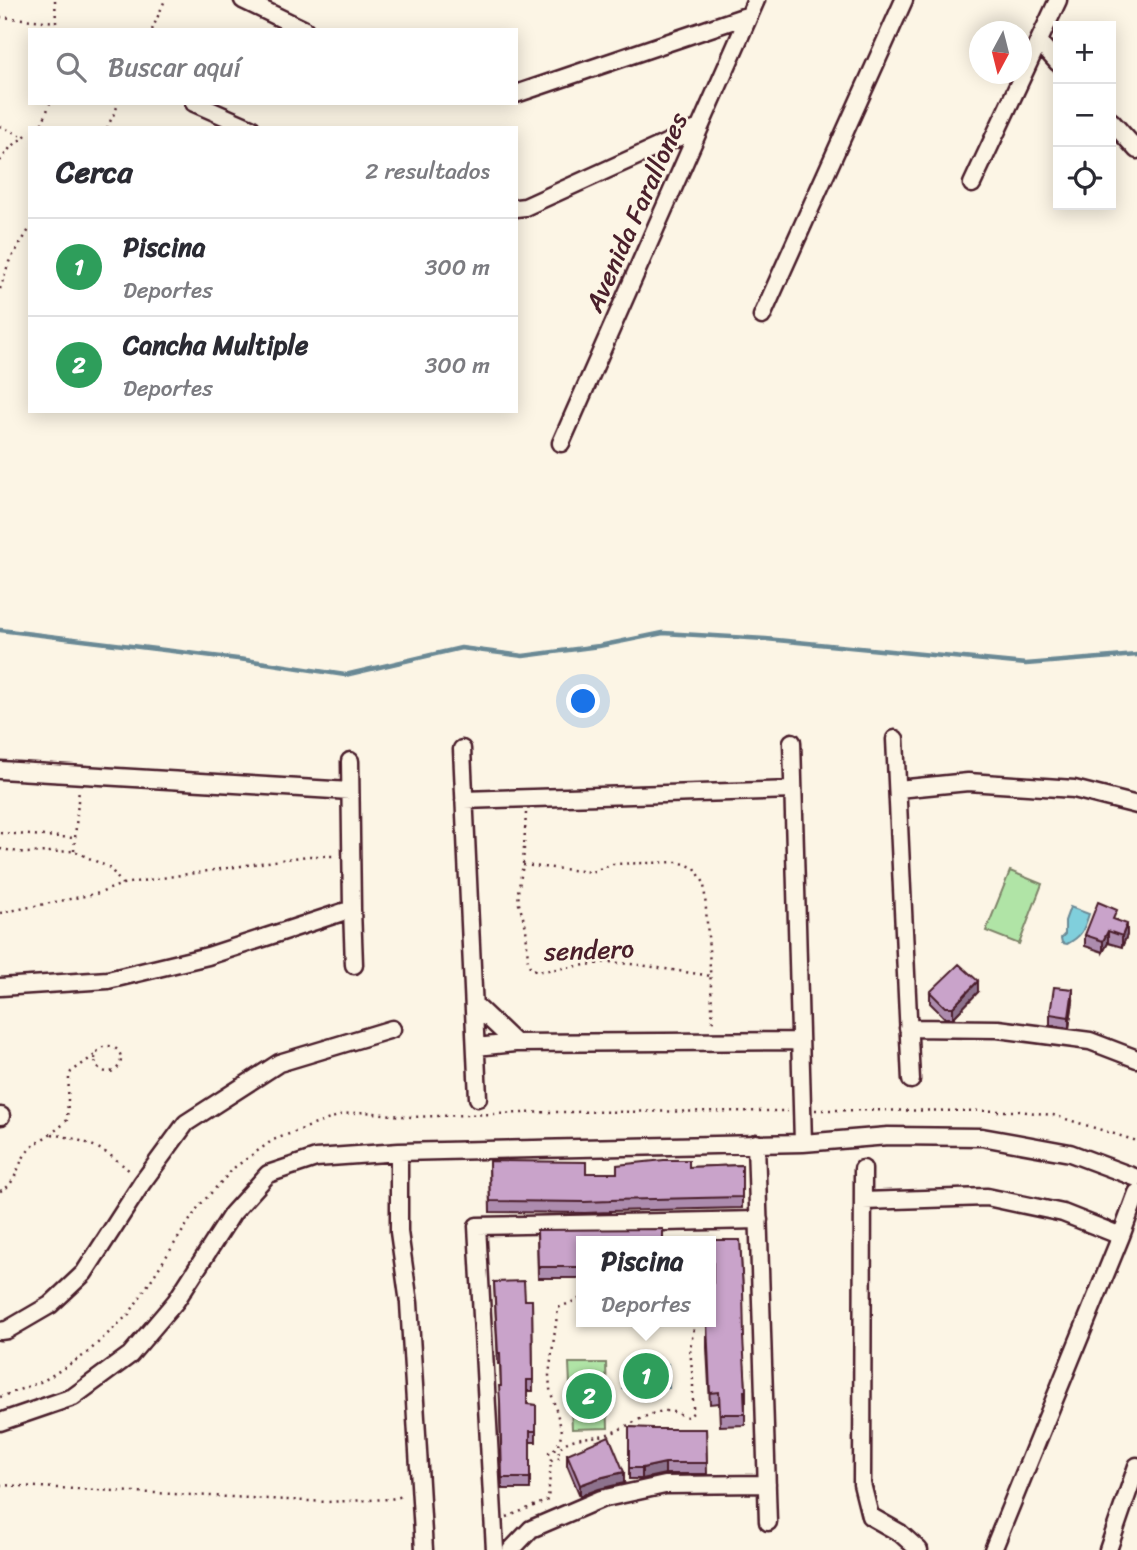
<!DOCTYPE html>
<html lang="es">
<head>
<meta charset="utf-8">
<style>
	:root { --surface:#fff; --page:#f7f7f7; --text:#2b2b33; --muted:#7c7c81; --line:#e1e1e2; --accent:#0f766e }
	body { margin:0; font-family:Sriracha,sans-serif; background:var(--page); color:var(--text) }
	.controls { position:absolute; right:21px; top:21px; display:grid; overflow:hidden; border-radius:0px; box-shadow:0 4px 18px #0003 }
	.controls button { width:63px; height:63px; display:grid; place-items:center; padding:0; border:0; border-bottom:2px solid var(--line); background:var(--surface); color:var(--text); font:35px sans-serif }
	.compass { position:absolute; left:969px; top:21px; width:63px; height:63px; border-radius:50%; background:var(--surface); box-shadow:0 4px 18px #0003; rotate:187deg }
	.you { position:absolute; left:584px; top:702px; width:24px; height:24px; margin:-18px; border:5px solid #fff; border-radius:50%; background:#1a73e8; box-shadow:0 0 0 10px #1a73e833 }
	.badge { display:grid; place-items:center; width:46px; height:46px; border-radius:50%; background:var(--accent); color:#fff; font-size:23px; font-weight:700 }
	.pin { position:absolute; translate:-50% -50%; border:4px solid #fff; box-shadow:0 2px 7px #0006 }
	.popup { position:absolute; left:576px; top:1236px; width:140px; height:91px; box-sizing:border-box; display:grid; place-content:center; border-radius:0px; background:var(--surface); filter:drop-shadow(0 2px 5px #0005); font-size:23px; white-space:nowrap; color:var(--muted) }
	.popup b { font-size:26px; color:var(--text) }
	.popup::after { content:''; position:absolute; left:50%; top:100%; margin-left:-14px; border:14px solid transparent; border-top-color:var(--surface) }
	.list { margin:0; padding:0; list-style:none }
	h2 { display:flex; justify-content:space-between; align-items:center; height:91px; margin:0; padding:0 28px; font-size:30px }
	h2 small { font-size:23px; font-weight:400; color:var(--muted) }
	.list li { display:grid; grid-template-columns:46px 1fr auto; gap:21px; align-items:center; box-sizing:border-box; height:98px; padding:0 28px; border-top:2px solid var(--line) }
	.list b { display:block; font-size:26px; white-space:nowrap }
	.list p { margin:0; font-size:23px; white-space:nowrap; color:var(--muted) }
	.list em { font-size:23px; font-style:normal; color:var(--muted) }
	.icon { flex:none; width:38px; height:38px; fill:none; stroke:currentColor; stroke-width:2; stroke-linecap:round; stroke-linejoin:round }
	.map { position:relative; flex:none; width:1137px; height:1550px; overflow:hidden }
	.search { position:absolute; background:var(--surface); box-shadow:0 4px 18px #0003; left:28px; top:28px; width:490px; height:77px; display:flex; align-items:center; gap:18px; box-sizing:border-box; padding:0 24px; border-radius:0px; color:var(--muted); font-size:26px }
	.panel { position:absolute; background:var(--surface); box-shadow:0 4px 18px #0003; left:28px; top:126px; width:490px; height:287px; border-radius:0px }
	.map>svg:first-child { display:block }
	.green { fill:#b0e4a6; stroke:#7d8268; stroke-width:2 }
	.water { fill:#80cfdc; stroke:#6a8995; stroke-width:2 }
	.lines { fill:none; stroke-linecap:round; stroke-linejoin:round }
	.stream { stroke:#6a8995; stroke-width:4.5 }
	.minor-casing { stroke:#4a1f2b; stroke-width:21 }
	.path { stroke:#4a1f2b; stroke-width:2.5; stroke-dasharray:2 5; stroke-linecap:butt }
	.minor { stroke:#fcf5e5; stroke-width:16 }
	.wall { fill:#ad8cae; stroke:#4a1f2b; stroke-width:2 }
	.shaded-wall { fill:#8d728d; stroke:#4a1f2b; stroke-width:2 }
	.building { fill:#c9a3ca; stroke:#4a1f2b; stroke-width:2 }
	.labels { text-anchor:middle; stroke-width:5; stroke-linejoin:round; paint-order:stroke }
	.street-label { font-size:26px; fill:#4a1f2b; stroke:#fcf5e5 }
</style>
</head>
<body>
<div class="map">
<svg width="1137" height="1550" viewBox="0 0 1137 1550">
	<rect width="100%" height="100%" fill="#fcf5e5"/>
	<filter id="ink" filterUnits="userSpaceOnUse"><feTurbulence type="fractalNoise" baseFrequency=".0143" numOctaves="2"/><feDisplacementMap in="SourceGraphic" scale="14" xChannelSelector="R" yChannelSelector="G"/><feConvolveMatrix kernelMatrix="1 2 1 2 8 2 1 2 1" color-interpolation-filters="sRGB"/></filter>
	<g filter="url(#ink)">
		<path class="green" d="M1010,871l32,13 -23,60 -33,-13z
			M569,1363h37l2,65 -36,1z"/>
		<path class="water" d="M1070,907l19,7c-5,16 -7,22 -22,30l-5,-1 -1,-5 4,-4v-13z
			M668,1364l1,24 -46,1v-24z"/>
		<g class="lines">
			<path class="stream" d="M0,630l246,30 99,15 116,-27 62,8 76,-10 64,-13 103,6 260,25 111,-9"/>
			<defs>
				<path id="minor" d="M243,0l62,30
					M1039,42l19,21
					M516,94l233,-79
					M194,103l57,25
					M1111,121l26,29
					M972,184l86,-184
					M516,208l9,-1 174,-79
					M762,316l142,-316
					M561,443l195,-443
					M895,739l16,341
					M792,742l11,401
					M462,749l16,349
					M350,761l2,148 2,56
					M0,770l350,21
					M898,789l70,-7 106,7 63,16
					M464,800l329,-10
					M0,987l108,-7 100,-24 144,-47
					M474,1004l41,39
					M908,1028l90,1 92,12 47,18
					M476,1047l39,-4 285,-2
					M0,1116h1
					M756,1143l12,379
					M399,1152v80l10,71 15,247
					M863,1169l-1,315 8,32 30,17 19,17
					M863,1201l124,-4 76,16 58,23
					M0,1331l7,-1 43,-25 34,-32 58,-90 44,-60 93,-60 113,-34
					M0,1422l73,-25 57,-42 46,-54 56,-87 36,-40 48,-16 83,-6 404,-9 85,-7 94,1 88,16 67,25
					M495,1550l-18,-324 282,-6
					M511,1550l20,-21 70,-30 64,-14 102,-1
					M993,1550l128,-314 16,-43
					M1108,1550l29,-84"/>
			</defs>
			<use href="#minor" class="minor-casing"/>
			<path class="path" d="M55,0l1,22 3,8
				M0,17l56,5
				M152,30l13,-30
				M0,126l22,10
				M36,128l7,-6 7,-19
				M107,128l12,-25
				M0,161l10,-13 20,-16
				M0,289l9,-27 21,-34
				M526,813l-3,52 -5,27 1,12 7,23 2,35 3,7 10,2 68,-9 31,3 71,11
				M0,833l75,5
				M0,849l26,4 48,-2 36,17 12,16
				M74,851l5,-62
				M523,865l68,7 22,-8 66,-2 16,6 9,15 5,66 4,77
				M0,913l100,-20 22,-9 185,-28h27
				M95 1059a13 13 0 1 1 26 0a13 13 0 1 1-26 0Z
				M815,1110l204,1 34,4 84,26
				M52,1134c37,7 52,14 80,39
				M0,1191c17,-6 17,-28 28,-40 9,-11 28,-18 39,-31l2,-42 2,-6 24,-17
				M0,1397l43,-16 43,-27 43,-40 70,-108 36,-39 38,-27 70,-26 21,-2 48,5 136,-5 240,-1
				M551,1461l9,-4 -2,-7c11,-15 31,-11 46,-15 22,-5 40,-23 63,-24 7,0 14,4 21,6l5,-4v-32l-3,-32 5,-27
				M0,1485l327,17 63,-3 14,-3
				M507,1517l41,-17 3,-39 -2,-9 7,-4 3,-6 3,-11 -12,-42 -1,-14 9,-67 23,-10"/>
			<use href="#minor" class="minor"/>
		</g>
		<path class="wall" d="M1117,920l10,15 -5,12 -14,-4 -5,9 -18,-6v-11z
			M930,992h48l-25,26h-8l-15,-15z
			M1073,1001l-4,27 -19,-3v-11z
			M489,1161l97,12h31l72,-6 53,-2v43l-132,3v1l-25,1 -95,-1z
			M537,1230l44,11v37h-43z
			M704,1240h36l3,51v57l3,43v11h-1v23l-25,1 -1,-23 -9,1 -3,-56v-26h4v-30h2v-21h-2v-30h-7z
			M494,1282l31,18h7l1,91h-6v13l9,1v37h-6v47h-28l-2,-77 1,-26 -1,-22h-2z
			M629,1427l23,2h54l1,45h-42l-23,5h-13z
			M567,1454l57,29 -25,6 -19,7 -13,-31z"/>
		<path class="shaded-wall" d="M1127,924v11l-5,12v-11z
			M1108,931v12l-5,9v-11z
			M978,981v11l-25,26v-11z
			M1073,989v12l-4,27v-11z
			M665,1463v11l-23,5v-11z
			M624,1472v11l-25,6 -19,7v-11l19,-7z"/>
		<path class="building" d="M1098,902l19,8 -4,9 14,5 -5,12 -14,-5 -5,10 -18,-6z
			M959,964l19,17 -25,26h-8l-15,-15z
			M1054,987l19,2 -4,28 -19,-3z
			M664,1160h25v7l53,-2v32l-132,3v1l-25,1 -95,-1 -1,-40 97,1v11h31v-8z
			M663,1229v12h-82v26h-43l-1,-37z
			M704,1240h36l3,51 1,46h-1l3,54h-2l1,23h-25l-1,-22 -9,1 -3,-71h4v-30h2v-32h-2v-19h-7z
			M524,1281l1,19h7l1,80h-6v24l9,1v26h-6v47h-28l-2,-77 -1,-15h2l-1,-33h-2l-4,-71z
			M629,1427l23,1v1h54l1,34h-42l-23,5h-13z
			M609,1436l15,36 -25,6 -19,7 -13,-31z"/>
	</g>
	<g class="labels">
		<g class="street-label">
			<text transform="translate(636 212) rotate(-66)" y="9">Avenida Farallones</text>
			<text transform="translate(589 950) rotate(-2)" y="9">sendero</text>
		</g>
	</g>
</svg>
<div class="controls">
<button>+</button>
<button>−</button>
<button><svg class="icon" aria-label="locate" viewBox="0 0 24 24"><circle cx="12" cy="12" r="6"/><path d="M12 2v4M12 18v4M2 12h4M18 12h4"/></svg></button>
</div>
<svg class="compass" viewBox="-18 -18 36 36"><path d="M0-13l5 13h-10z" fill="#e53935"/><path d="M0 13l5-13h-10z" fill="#7c7c81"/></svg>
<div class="you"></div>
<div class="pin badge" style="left:646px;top:1376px;background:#2e9e5b">1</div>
<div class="popup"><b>Piscina</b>Deportes</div>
<div class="pin badge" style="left:589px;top:1396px;background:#2e9e5b">2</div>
<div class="search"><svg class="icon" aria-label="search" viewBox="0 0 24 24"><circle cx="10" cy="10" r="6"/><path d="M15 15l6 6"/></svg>Buscar aquí</div>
<section class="panel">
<h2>Cerca<small>2 resultados</small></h2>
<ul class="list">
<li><span class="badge" style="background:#2e9e5b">1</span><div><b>Piscina</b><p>Deportes</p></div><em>300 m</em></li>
<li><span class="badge" style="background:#2e9e5b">2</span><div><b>Cancha Multiple</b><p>Deportes</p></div><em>300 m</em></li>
</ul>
</section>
</div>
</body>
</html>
